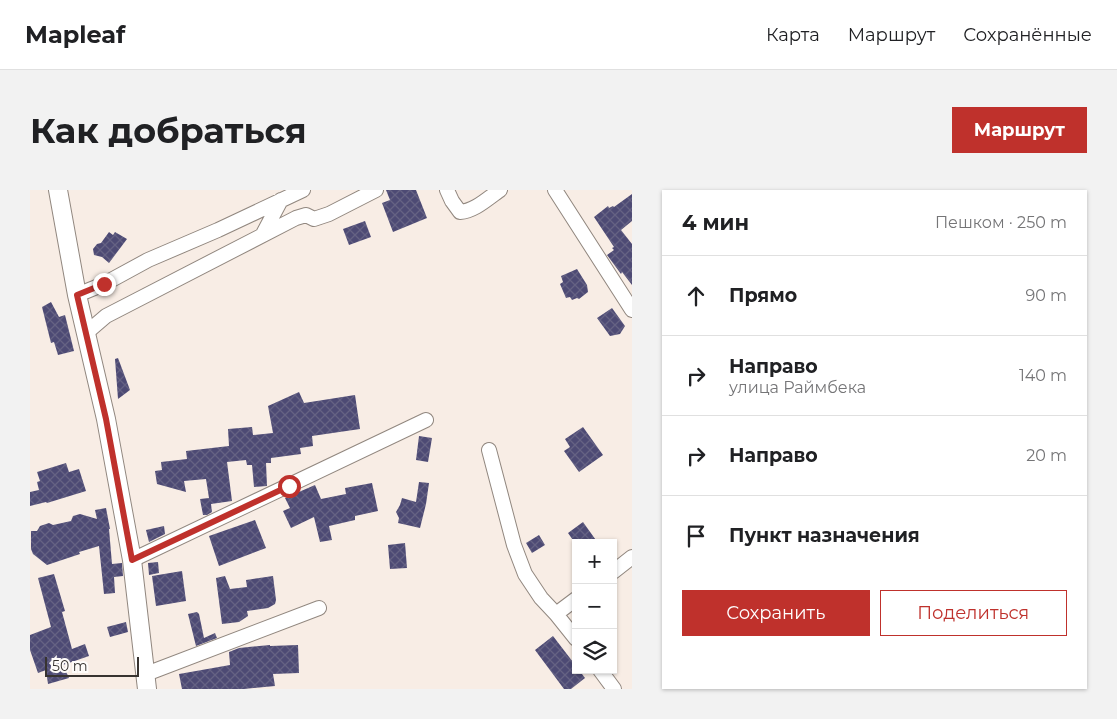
<!DOCTYPE html>
<html lang="ru">
<head>
<meta charset="utf-8">
<style>
	:root { --surface:#fff; --page:#f2f2f2; --text:#202124; --muted:#757577; --line:#e0e0e0; --accent:#bf312c }
	body { margin:0; font-family:Montserrat,sans-serif; background:var(--page); color:var(--text) }
	.controls { position:absolute; right:15px; bottom:15px; display:grid; overflow:hidden; border-radius:0px; box-shadow:0 1px 4px #0004 }
	.controls button { width:45px; height:45px; display:grid; place-items:center; padding:0; border:0; border-bottom:1px solid var(--line); background:var(--surface); color:var(--text); font:25px sans-serif }
	.scale { position:absolute; left:15px; bottom:12px; width:94px; box-sizing:border-box; padding-left:5px; border:2px solid #373330; border-top:0; font-size:14px; line-height:18px; white-space:nowrap; color:#373330; -webkit-text-stroke:4px #fefcfa; paint-order:stroke }
	.stop { position:absolute; width:15px; height:15px; margin:-11px; border:4px solid #bf312c; border-radius:50%; background:#fff }
	.stop.end { background:#bf312c; border-color:#fff; box-shadow:0 1px 5px #0008 }
	.list { margin:0; padding:0; list-style:none }
	h2 { display:flex; justify-content:space-between; align-items:center; height:65px; margin:0; padding:0 20px; font-size:21px }
	h2 small { font-size:16px; font-weight:400; color:var(--muted) }
	.list li { display:grid; grid-template-columns:32px 1fr auto; gap:15px; align-items:center; box-sizing:border-box; height:80px; padding:0 20px; border-top:1px solid var(--line) }
	.list b { display:block; font-size:19px; white-space:nowrap }
	.list p { margin:0; font-size:16px; white-space:nowrap; color:var(--muted) }
	.list em { font-size:16px; font-style:normal; color:var(--muted) }
	.actions { display:flex; gap:10px; padding:15px 20px }
	.actions a { flex:1; padding:11px 0; border:1px solid var(--accent); border-radius:0px; text-align:center; font-size:18px; color:var(--accent) }
	.actions .main { background:var(--accent); color:#fff }
	.icon { flex:none; width:28px; height:28px; fill:none; stroke:currentColor; stroke-width:2; stroke-linecap:round; stroke-linejoin:round }
	.map { position:relative; flex:none; width:602px; height:499px; overflow:hidden; border-radius:0px }
	header { display:flex; align-items:center; gap:30px; box-sizing:border-box; height:70px; padding:0 25px; background:var(--surface); border-bottom:1px solid var(--line) }
	header strong { font-size:24px }
	nav { display:flex; gap:28px; margin-inline-start:auto; font-size:18px }
	.intro { display:flex; align-items:center; justify-content:space-between; box-sizing:border-box; height:120px; padding:0 30px }
	h1 { margin:0; font-size:35px }
	.button { padding:12px 22px; border-radius:0px; background:var(--accent); color:#fff; font-size:18px; font-weight:700 }
	main { display:flex; gap:30px; padding:0 30px }
	aside { flex:1; background:var(--surface); border-radius:0px; box-shadow:0 1px 4px #0004 }
	.map>svg:first-child { display:block }
	.building { fill:url(#building-cross-hatch) }
	.lines { fill:none; stroke-linecap:round; stroke-linejoin:round }
	.minor-casing { stroke:#91877f; stroke-width:16 }
	.tertiary-casing { stroke:#91877f; stroke-width:20 }
	.minor { stroke:#fff; stroke-width:14 }
	.tertiary { stroke:#fff; stroke-width:18 }
	.route { stroke:#bf312c; stroke-width:6 }
</style>
</head>
<body>
<header>
<strong>Mapleaf</strong>
<nav><a>Карта</a><a>Маршрут</a><a>Сохранённые</a></nav>
</header>
<div class="intro"><h1>Как добраться</h1><a class="button">Маршрут</a></div>
<main>
<div class="map">
<svg width="602" height="499" viewBox="0 0 602 499">
	<defs>
		<pattern id="building-cross-hatch" width="8" height="8" patternUnits="userSpaceOnUse" patternTransform="scale(1.25)"><rect width="8" height="8" fill="#4d4a74"/><path d="M0 0l8 8M0 8l8-8" fill="none" stroke="#656283"/></pattern>
	</defs>
	<rect width="100%" height="100%" fill="#f8ede5"/>
	<path class="building" d="M356,0h30l11,28 -34,14 -11,-29 8,-3z
		M602,4v27l-11,9 11,14v41l-10,-13 -1,2 -14,-19 7,-5 -2,-2 2,-1 -20,-30 14,-11 1,2 4,-2 1,1z
		M335,31l6,16 -22,8 -6,-16z
		M79,42l4,3 2,-3 12,7 -18,24 -7,-6 -8,-2 -1,-6 4,-5 4,-1z
		M547,79l10,16 1,7 -9,7 -2,-1 -5,2 -2,-3 -4,1 -6,-14 3,-2 -2,-6z
		M21,112l8,15 6,-2 9,36 -16,4 -4,-13 -3,1 -9,-36z
		M582,118l13,18 -5,8 -10,2 -13,-18z
		M88,168l12,32 -12,9 -3,-40z
		M269,202l5,11 51,-8 5,34 -48,7 1,10 -13,2 1,6 -30,4v5h-5l1,23 -13,1 -2,-22h-5l-1,-5 -19,2 5,39 -21,3 1,8 -5,3h-4l-3,-16 9,-1 -3,-19 -22,2 2,11 -29,-8 -2,-13 7,-1 -1,-8 26,-3 -1,-8 43,-5 -1,-17 24,-2 1,8 20,-2 -5,-27z
		M553,237l20,28 -24,17 -15,-21 6,-4 -5,-8z
		M389,246l13,2 -4,24 -12,-2z
		M36,273l3,9 10,-3 7,22 -39,12 -1,-1 -16,4v-14l9,-2 -2,-8 3,-1 -3,-9z
		M389,292l10,1 -3,21 -6,24 -22,-5 1,-5 -3,-6 4,-7 2,-7 14,4z
		M342,293l6,28 -23,5v4l-26,6 3,14 -12,2 -6,-25 -23,11 -8,-17 7,-3 -5,-10 30,-13 6,14 25,-5 -1,-6z
		M76,318l4,21h-1l3,35 10,-1 1,13 -9,1 1,16 -11,1 -5,-48 -20,6 1,2 -33,11 -14,-11 -2,-5v-18h6l3,-5 9,-3 4,2 18,-4 2,-5 7,-2 17,5 -2,-9z
		M225,330l11,28 -47,18 -10,-30z
		M553,332l15,21h-23l-7,-10z
		M134,336l1,8 -16,8 -3,-12z
		M509,345l6,10 -13,8 -6,-10z
		M375,353l2,25 -17,1 -2,-24z
		M128,372l1,11 -10,2 -1,-12z
		M152,381l4,30 -30,5 -4,-30z
		M24,384l11,37 -3,1 10,37 13,-5 4,12 -26,9 6,13 -21,6 -2,-14 -8,3 -8,-23v-15l21,-8 -13,-49z
		M195,386l5,13 17,-2 -1,-7 27,-4 3,24 -1,4 -7,4 -21,3 1,5 -9,6 -17,2 -6,-46z
		M167,422l2,2 5,24 11,-5 2,5 -21,8 -8,-32z
		M96,432l2,10 -18,5 -3,-10z
		M523,446l23,30v4h3l6,8 -14,11h-7l-29,-39z
		M240,455v1l28,-1 1,28 -26,1 2,12 -31,3h-62l-3,-15 51,-9 -1,-13 10,-4z"/>
	<g class="lines">
		<defs>
			<path id="minor" d="M417,0l5,11 8,11c15,-1 28,-14 40,-22
				M525,0l77,120
				M233,44l18,-34
				M47,105l27,-11 44,-24 70,-30 85,-40
				M55,144l21,-18 190,-98 10,-3 8,4 15,-5 47,-24
				M459,260l25,95 11,29 16,24 15,16
				M102,370l294,-140
				M583,382l19,-15
				M546,409l-20,15 20,25
				M570,480l14,19
				M116,484l173,-66"/>
			<path id="tertiary" d="M28,0l19,105 29,124 26,141 15,129"/>
		</defs>
		<use href="#minor" class="minor-casing"/>
		<use href="#tertiary" class="tertiary-casing"/>
		<use href="#minor" class="minor"/>
		<use href="#tertiary" class="tertiary"/>
	</g>
	<g class="lines">
		<path class="route" d="M74,94l-27,11 29,124 26,141 157,-74"/>
	</g>
</svg>
<div class="controls">
<button>+</button>
<button>−</button>
<button><svg class="icon" aria-label="layers" viewBox="0 0 24 24"><path d="M12 4l9 5-9 5-9-5zM3 14l9 5 9-5"/></svg></button>
</div>
<div class="scale">50 m</div>
<div class="stop" style="left:259px;top:296px"></div>
<div class="stop end" style="left:74px;top:94px"></div>
</div>
<aside>
<h2>4 мин<small>Пешком · 250 m</small></h2>
<ul class="list">
<li><svg class="icon" aria-label="ahead" viewBox="0 0 24 24"><path d="M12 20V5M6 11l6-6 6 6"/></svg><div><b>Прямо</b></div><em>90 m</em></li>
<li><svg class="icon" aria-label="right" viewBox="0 0 24 24"><path d="M7 20v-9h11M14 6l5 5-5 5"/></svg><div><b>Направо</b><p>улица Раймбека</p></div><em>140 m</em></li>
<li><svg class="icon" aria-label="right" viewBox="0 0 24 24"><path d="M7 20v-9h11M14 6l5 5-5 5"/></svg><div><b>Направо</b></div><em>20 m</em></li>
<li><svg class="icon" aria-label="arrive" viewBox="0 0 24 24"><path d="M6 21V4h12l-3 4 3 4H6"/></svg><div><b>Пункт назначения</b></div></li>
</ul>
<div class="actions"><a class="main">Сохранить</a><a>Поделиться</a></div>
</aside>
</main>
</body>
</html>
